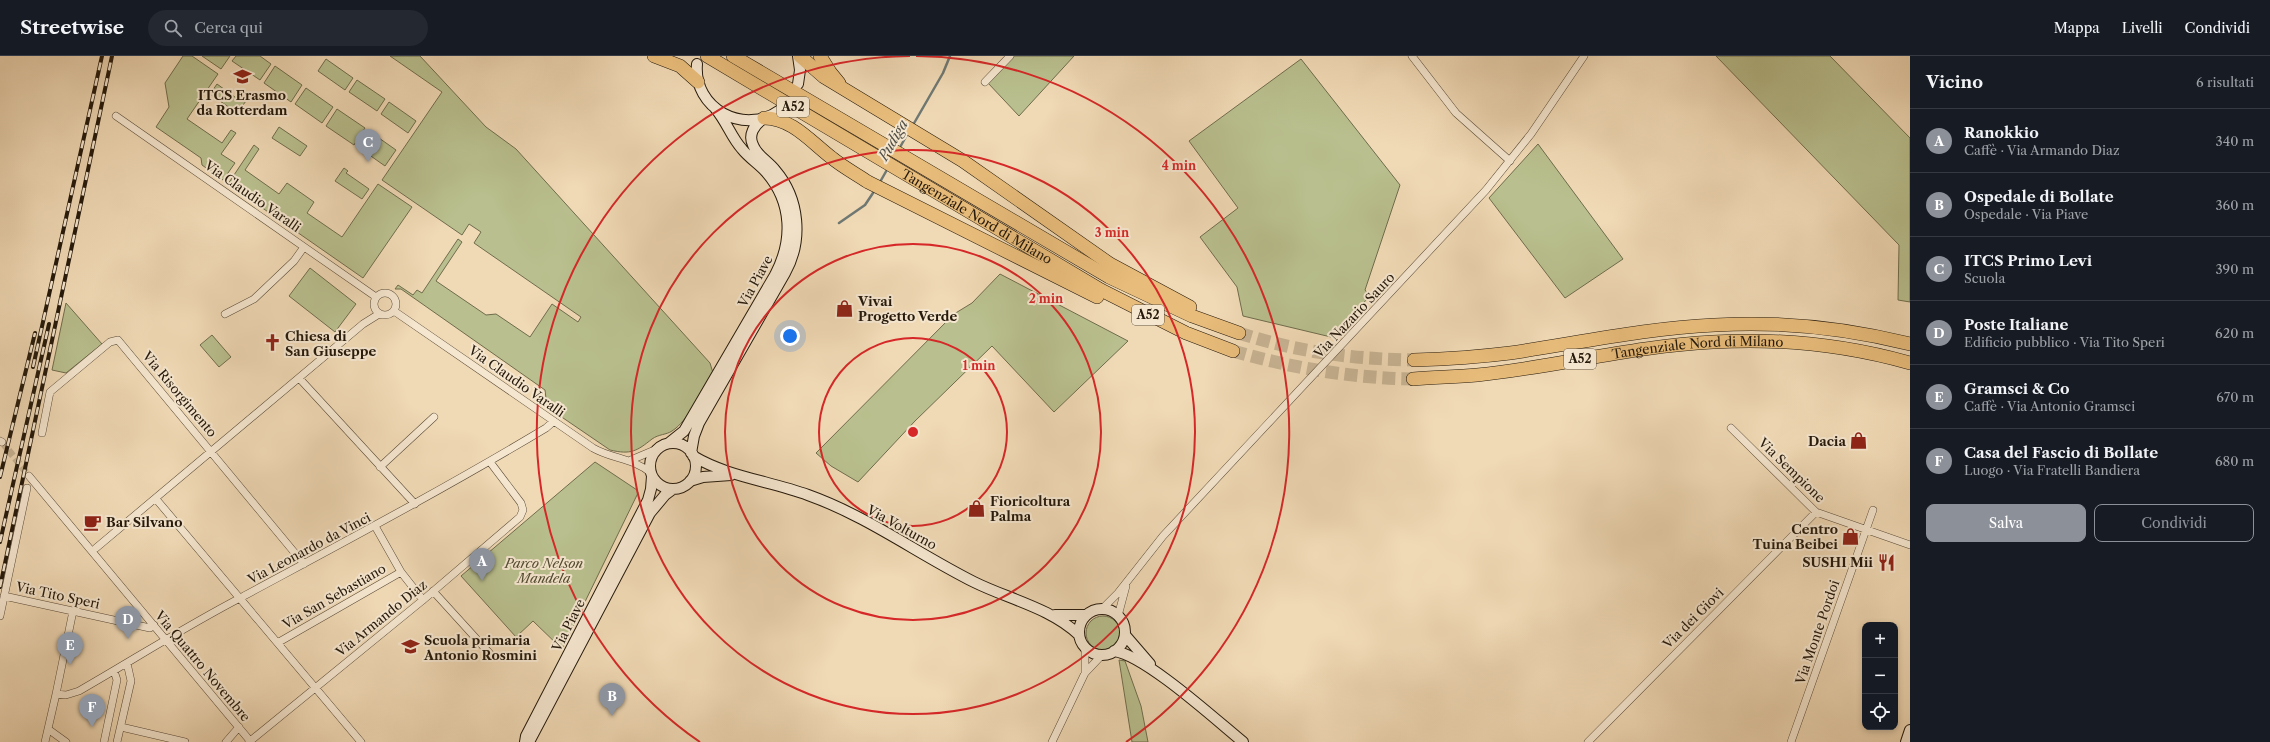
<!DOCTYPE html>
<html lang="it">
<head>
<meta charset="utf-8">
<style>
	:root { --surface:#171b24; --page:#242831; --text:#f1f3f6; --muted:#9ea1a6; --line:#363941; --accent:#8c9099 }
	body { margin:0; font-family:"Libre Caslon Text",serif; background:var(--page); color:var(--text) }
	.controls { position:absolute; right:12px; bottom:12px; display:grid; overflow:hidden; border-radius:8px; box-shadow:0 2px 6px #0003 }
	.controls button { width:36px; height:36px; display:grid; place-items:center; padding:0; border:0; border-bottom:1px solid var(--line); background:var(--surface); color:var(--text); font:20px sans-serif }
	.you { position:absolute; left:790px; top:280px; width:14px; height:14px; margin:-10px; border:3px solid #fff; border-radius:50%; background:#1a73e8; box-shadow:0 0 0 6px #1a73e833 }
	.badge { display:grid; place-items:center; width:26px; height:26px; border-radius:50%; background:var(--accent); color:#fff; font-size:13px; font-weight:700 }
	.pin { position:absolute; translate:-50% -33px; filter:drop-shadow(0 1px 2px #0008) }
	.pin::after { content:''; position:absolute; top:21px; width:14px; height:12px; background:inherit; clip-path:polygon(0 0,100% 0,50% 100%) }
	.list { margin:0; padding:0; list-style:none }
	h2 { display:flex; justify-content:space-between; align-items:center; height:52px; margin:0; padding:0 16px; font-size:17px }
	h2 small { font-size:13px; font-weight:400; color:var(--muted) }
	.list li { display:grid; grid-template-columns:26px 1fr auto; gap:12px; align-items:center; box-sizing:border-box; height:64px; padding:0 16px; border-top:1px solid var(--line) }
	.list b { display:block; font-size:15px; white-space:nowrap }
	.list p { margin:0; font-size:13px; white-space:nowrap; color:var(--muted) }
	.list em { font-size:13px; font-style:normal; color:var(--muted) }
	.actions { display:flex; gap:8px; padding:12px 16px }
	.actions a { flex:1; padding:9px 0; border:1px solid var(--accent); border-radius:8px; text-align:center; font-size:14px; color:var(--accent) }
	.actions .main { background:var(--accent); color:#fff }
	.icon { flex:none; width:22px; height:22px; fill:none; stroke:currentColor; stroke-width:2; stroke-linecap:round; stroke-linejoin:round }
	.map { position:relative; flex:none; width:1910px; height:686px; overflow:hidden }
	header { display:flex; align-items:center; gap:24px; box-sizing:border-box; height:56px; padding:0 20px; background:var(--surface); border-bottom:1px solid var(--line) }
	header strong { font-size:19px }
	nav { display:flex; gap:22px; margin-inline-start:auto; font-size:14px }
	.search { width:280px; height:36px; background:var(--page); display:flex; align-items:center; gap:10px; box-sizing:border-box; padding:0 14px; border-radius:22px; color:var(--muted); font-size:15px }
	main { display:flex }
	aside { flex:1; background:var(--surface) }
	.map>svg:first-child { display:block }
	.green { fill:#b9bf8e; stroke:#6f6c4c }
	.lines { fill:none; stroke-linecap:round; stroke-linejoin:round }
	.stream { stroke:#6f7873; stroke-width:2.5 }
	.street-tunnel { stroke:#c7b393; stroke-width:7; stroke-dasharray:7 3.5; stroke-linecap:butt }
	.highway-tunnel { stroke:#c7b393; stroke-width:13; stroke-dasharray:13 6; stroke-linecap:butt }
	.street-casing { stroke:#584936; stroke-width:8 }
	.secondary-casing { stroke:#25190b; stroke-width:12 }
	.highway-casing { stroke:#25190b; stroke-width:14 }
	.street { stroke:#f5e6cf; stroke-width:7 }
	.secondary { stroke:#f5e6cf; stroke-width:10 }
	.highway { stroke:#e8bc7a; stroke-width:13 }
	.rail-casing { stroke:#25190b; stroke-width:4 }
	.rail { stroke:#f5e6cf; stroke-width:2.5; stroke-dasharray:8; stroke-linecap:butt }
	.ring { fill:none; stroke:#d62828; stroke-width:2 }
	.labels { text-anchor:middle; stroke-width:4; stroke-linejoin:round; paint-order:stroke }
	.shield { fill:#f5e6cf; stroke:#635646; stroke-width:1 }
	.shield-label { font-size:12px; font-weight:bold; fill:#25190b }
	.poi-label { font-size:13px; font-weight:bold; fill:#25190b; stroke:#f5e6cf; text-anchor:start }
	.street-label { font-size:13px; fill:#25190b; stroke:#f5e6cf }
	.park-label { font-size:13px; font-style:italic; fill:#514b32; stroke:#f5e6cf }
	.water-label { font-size:14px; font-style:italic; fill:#505048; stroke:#f5e6cf }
	.centre { fill:#d62828; stroke:#f5e6cf; stroke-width:2 }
	.ring-label { font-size:12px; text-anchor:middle; font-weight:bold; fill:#d62828; stroke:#f5e6cf; stroke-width:4; stroke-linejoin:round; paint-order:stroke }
</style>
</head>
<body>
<header>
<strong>Streetwise</strong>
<div class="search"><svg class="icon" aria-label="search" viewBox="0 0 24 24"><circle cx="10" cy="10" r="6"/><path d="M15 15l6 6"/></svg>Cerca qui</div>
<nav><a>Mappa</a><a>Livelli</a><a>Condividi</a></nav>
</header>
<main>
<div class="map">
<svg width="1910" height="686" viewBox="0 0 1910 686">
	<rect width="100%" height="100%" fill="#f0d9b5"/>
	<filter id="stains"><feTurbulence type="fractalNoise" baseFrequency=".005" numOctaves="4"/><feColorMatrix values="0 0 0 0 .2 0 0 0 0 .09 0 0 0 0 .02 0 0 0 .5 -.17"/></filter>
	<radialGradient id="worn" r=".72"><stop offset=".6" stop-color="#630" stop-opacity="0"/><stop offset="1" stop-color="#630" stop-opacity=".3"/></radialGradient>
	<path class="green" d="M183,0h9l26,18 -31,45 35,24 9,-13 5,3 -15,21 14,9 -12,17 -21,-15 -1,-7 -45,-31 13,-20 -4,-24z
		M202,0h28l-9,13z
		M236,0h24l11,8 -11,16 -28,-19z
		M390,0h30l66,71 30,22 194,214 3,10c-11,17 -25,48 -41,58 -6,4 -13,3 -20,8 -15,12 -21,16 -42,11l-63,-43 -2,-17 -144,-101h-6l3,-4 15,10 4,-5 5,3 36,-54 4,3 -26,39 50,34 10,-1 34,23 22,-33 26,18 3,-5 -107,-74 7,-11 -12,-8 -7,11 -80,-55 60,-88z
		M1013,0h61l-55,60 -31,-33z
		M1716,0h114l80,82v164l-12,-2 1,-55z
		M326,3l27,19 -8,12 -27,-19z
		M1301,3l99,126 -35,105 5,6 -39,41 -88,-21 -6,-29 -37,-50 38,-29 -49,-67z
		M275,10l27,19 -11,17 -27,-19z
		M357,24l28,19 -8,12 -28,-19z
		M217,28l22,16 2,-3 5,4 -9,12 -27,-19z
		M306,32l27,19 -11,16 -27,-19z
		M389,46l27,19 -8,12 -27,-19z
		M337,53l28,19 -11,17 -28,-19z
		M279,71l28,19 -7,10 -28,-18z
		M369,75l27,19 -11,16 -27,-19z
		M1538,88l85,115 -58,39 -76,-100z
		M254,89l5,4 -14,21 34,24 8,-11 27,19 -7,11 35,24 36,-53 34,23 -49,71 -135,-94z
		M344,112l4,3 -2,2 23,16 -7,10 -27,-18z
		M310,212l46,36 -21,28 -46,-36z
		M1000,218l128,67 -74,71 -62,-66 -77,75 -57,61 -27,-16 -15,-13 138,-139 18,-11z
		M66,247l36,41 -36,29 -14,-3z
		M212,279l19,22 -12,10 -19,-22z
		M595,406l42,28 1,3 -76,156 -29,-28 -17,16 -55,-61z
		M1086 577a17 17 0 1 1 34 0a17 17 0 1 1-34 0Z
		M1119,604l6,1 16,45 7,36h-16z"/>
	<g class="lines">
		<path class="stream" d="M913,69l30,-52 7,-17
			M899,93l9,-16
			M880,126l8,-14
			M839,167l26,-18 10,-15"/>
		<path class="street-tunnel" d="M2,386l27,34"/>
		<path class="highway-tunnel" d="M1239,277c59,19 113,26 175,27
			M1233,295c59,17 119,27 180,28"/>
		<defs>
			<path id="street" d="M1412,0l44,57 54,48
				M985,26l25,-26
				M116,60l260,181
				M374 248a11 11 0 1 1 22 0a11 11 0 1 1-22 0Z
				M394,255l199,137c19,11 40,10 58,25
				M225,258l29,-15 40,-38 10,-14
				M299,322l116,126
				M1731,372l85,84 94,33
				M42,377l8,-41 60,-50 8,-2 186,224
				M0,385l2,1
				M631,404l26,-11
				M380,411l54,-50
				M29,420l222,266
				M156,443l205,243
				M375,470l26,46 22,28
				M96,492l267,-224 16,-10
				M433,535l59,65
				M4,540l146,32 4,-3
				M1102,553l16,-16 45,-57 323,-346 45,-56 53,-78
				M0,560l27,-128
				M1118,560l8,-30
				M279,586l122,-70
				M1085,591v26
				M56,638l17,-83
				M121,671l64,15
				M48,673l18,13
				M45,686l11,-48 10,1 13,-4c54,-31 107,-65 163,-94 102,-55 204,-109 304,-169l8,-7
				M104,686l13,-62 -3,-9
				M117,686l14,-61 -4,-18
				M226,686l13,-15
				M249,686l174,-142 97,-83 3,-7 -2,-7 -31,-41
				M1052,686l33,-69 17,-18
				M1588,686l228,-230
				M1791,686l82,-232"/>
			<path id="secondary" d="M697,8c-4,45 47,72 83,46
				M798,28l2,-14 -2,-14
				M650 410a23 23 0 1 1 46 0a23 23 0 1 1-46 0Z
				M669,387l15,-12 91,-156c18,-34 18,-72 -9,-103 -7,-8 -17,-14 -24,-23 -11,-12 -15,-27 -27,-41
				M691,397l3,-17 5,-13 86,-150c18,-32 15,-74 -10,-103 -7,-9 -18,-14 -22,-25 -5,-10 1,-20 10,-26
				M693,400c35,21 77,25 115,39 59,21 110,59 166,87 34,17 77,26 105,53
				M690,425l13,-4 28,-2
				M1079 576a23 23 0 1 1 46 0a23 23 0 1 1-46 0Z
				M1055,559h31
				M1125,579l25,29
				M1114,595c31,4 102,69 129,91
				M525,686l1,-6 122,-236 3,-11 1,-13
				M529,686l121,-229 15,-18 8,-6
				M1906,686l4,-12"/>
			<g id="highway">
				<path d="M654,0l26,10 18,16"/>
				<path id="s1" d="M707,0l394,234 85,43 47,18"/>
				<path d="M733,0l376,221 83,39 47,17"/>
				<path d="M800,0l24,21 139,84 147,103 80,43"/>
				<path d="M820,0l10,16 9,11"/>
				<path d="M764,62c28,0 47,24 68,40 11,9 24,16 36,24l229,115"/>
				<path d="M1414,304c32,-1 64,-3 96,-7 68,-10 136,-25 205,-28 66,-4 131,3 195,19"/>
				<path id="s2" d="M1413,323c21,-2 42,-2 64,-4 79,-8 156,-29 236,-33 66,-4 133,3 197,21"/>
			</g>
		</defs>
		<use href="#street" class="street-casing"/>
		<use href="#secondary" class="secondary-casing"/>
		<use href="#highway" class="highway-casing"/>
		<use href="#street" class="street"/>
		<use href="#secondary" class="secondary"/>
		<use href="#highway" class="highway"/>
		<defs>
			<path id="rail" d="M33,311l69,-311
				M0,421l35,-144
				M0,486l49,-218
				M0,531l112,-531"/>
		</defs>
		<use href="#rail" class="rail-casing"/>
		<use href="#rail" class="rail"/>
	</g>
	<g class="ring">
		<circle cx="913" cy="376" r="94"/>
		<circle cx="913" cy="376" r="188"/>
		<circle cx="913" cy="376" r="282"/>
		<path d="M700 686A376 376 0 0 1 910 0M916 0A376 376 0 0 1 1126 686"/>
	</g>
	<defs>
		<symbol id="school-bare" viewBox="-9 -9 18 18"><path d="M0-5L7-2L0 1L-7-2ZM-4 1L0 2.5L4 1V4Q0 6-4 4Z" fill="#8f2418" stroke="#f5e6cf" stroke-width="2.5" paint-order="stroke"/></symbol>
		<symbol id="shop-bare" viewBox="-9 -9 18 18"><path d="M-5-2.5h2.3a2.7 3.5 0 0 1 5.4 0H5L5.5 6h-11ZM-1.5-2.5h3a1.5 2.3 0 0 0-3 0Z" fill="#8f2418" stroke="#f5e6cf" stroke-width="2.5" paint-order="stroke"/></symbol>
		<symbol id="church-bare" viewBox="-9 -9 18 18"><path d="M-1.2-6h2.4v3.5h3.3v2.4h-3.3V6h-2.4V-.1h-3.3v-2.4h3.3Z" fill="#8f2418" stroke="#f5e6cf" stroke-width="2.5" paint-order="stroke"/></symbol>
		<symbol id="cafe-bare" viewBox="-9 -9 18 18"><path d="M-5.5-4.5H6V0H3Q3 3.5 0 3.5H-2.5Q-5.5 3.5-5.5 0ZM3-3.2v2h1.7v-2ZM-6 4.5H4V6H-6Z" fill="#8f2418" stroke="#f5e6cf" stroke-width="2.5" paint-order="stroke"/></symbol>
		<symbol id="restaurant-bare" viewBox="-9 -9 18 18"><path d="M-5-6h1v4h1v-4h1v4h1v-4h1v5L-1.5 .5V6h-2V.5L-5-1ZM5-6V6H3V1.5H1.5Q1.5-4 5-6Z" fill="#8f2418" stroke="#f5e6cf" stroke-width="2.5" paint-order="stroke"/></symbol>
	</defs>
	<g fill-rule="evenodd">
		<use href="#school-bare" x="230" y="8" width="25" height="25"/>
		<use href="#shop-bare" x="832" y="240" width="25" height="25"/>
		<use href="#church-bare" x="260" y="274" width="25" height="25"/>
		<use href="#shop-bare" x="1846" y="372" width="25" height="25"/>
		<use href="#shop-bare" x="964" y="440" width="25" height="25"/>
		<use href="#cafe-bare" x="80" y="454" width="25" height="25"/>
		<use href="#shop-bare" x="1838" y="468" width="25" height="25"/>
		<use href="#restaurant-bare" x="1874" y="494" width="25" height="25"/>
		<use href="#school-bare" x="398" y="578" width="25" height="25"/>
	</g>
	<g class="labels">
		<g class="shield">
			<rect x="777" y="41" width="32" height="20" rx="3"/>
			<rect x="1132" y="249" width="32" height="20" rx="3"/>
			<rect x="1564" y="293" width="32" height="20" rx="3"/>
		</g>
		<g class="shield-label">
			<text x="793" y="55">A52</text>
			<text x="1148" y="263">A52</text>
			<text x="1580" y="307">A52</text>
		</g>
		<g class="poi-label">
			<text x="242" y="44" text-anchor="middle">ITCS Erasmo<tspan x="242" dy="15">da Rotterdam</tspan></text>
			<text x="858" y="250">Vivai<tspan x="858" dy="15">Progetto Verde</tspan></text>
			<text x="285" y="285">Chiesa di<tspan x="285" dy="15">San Giuseppe</tspan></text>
			<text x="1846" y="390" text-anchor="end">Dacia</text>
			<text x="990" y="450">Fioricoltura<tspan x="990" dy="15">Palma</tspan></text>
			<text x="106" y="471">Bar Silvano</text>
			<text x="1838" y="478" text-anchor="end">Centro<tspan x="1838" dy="15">Tuina Beibei</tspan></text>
			<text x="1873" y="511" text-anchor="end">SUSHI Mii</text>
			<text x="424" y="589">Scuola primaria<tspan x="424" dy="15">Antonio Rosmini</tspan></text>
		</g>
		<g class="street-label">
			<text transform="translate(253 140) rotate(35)" y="5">Via Claudio Varalli</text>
			<text dy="5" stroke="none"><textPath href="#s1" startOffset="314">Tangenziale Nord di Milano</textPath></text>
			<text transform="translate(755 225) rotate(-61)" y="5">Via Piave</text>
			<text transform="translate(1354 259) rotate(-47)" y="5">Via Nazario Sauro</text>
			<text dy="5" stroke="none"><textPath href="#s2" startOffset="287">Tangenziale Nord di Milano</textPath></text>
			<text transform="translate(517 325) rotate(35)" y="5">Via Claudio Varalli</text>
			<text transform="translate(180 338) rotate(50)" y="5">Via Risorgimento</text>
			<text transform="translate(1792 414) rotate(44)" y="5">Via Sempione</text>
			<text transform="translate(902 471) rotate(29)" y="5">Via Volturno</text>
			<text transform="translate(309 492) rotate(-28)" y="5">Via Leonardo da Vinci</text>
			<text transform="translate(58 539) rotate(12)" y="5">Via Tito Speri</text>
			<text transform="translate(334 540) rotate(-30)" y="5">Via San Sebastiano</text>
			<text transform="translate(381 562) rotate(-39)" y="5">Via Armando Diaz</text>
			<text transform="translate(1693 562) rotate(-45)" y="5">Via dei Giovi</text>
			<text transform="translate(568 569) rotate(-63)" y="5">Via Piave</text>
			<text transform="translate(1817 576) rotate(-71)" y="5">Via Monte Pordoi</text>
			<text transform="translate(203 610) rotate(50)" y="5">Via Quattro Novembre</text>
		</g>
		<g class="park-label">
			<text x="544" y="512">Parco Nelson<tspan x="544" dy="15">Mandela</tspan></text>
		</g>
		<g class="water-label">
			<text transform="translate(893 84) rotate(-60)" y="5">Pudiga</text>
		</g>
	</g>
	<circle cx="913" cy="376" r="6" class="centre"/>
	<g class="ring-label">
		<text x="1179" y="114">4 min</text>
		<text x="1112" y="181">3 min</text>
		<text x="1046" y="247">2 min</text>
		<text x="979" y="314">1 min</text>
	</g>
	<rect width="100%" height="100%" filter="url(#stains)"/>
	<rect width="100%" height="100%" fill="url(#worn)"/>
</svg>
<div class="controls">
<button>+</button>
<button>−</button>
<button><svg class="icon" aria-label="locate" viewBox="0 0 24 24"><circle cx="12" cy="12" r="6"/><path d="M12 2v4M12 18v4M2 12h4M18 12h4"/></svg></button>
</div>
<div class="you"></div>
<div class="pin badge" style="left:482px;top:525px">A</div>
<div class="pin badge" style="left:612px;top:660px">B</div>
<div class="pin badge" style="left:368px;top:106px">C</div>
<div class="pin badge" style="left:128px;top:583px">D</div>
<div class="pin badge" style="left:70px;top:609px">E</div>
<div class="pin badge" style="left:92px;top:671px">F</div>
</div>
<aside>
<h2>Vicino<small>6 risultati</small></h2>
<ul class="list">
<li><span class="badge">A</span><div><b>Ranokkio</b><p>Caffè · Via Armando Diaz</p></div><em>340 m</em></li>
<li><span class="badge">B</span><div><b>Ospedale di Bollate</b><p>Ospedale · Via Piave</p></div><em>360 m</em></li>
<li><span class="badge">C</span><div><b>ITCS Primo Levi</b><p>Scuola</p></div><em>390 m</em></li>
<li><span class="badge">D</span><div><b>Poste Italiane</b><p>Edificio pubblico · Via Tito Speri</p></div><em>620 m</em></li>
<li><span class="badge">E</span><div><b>Gramsci &amp; Co</b><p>Caffè · Via Antonio Gramsci</p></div><em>670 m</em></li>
<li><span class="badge">F</span><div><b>Casa del Fascio di Bollate</b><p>Luogo · Via Fratelli Bandiera</p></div><em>680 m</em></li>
</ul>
<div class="actions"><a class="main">Salva</a><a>Condividi</a></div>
</aside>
</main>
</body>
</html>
